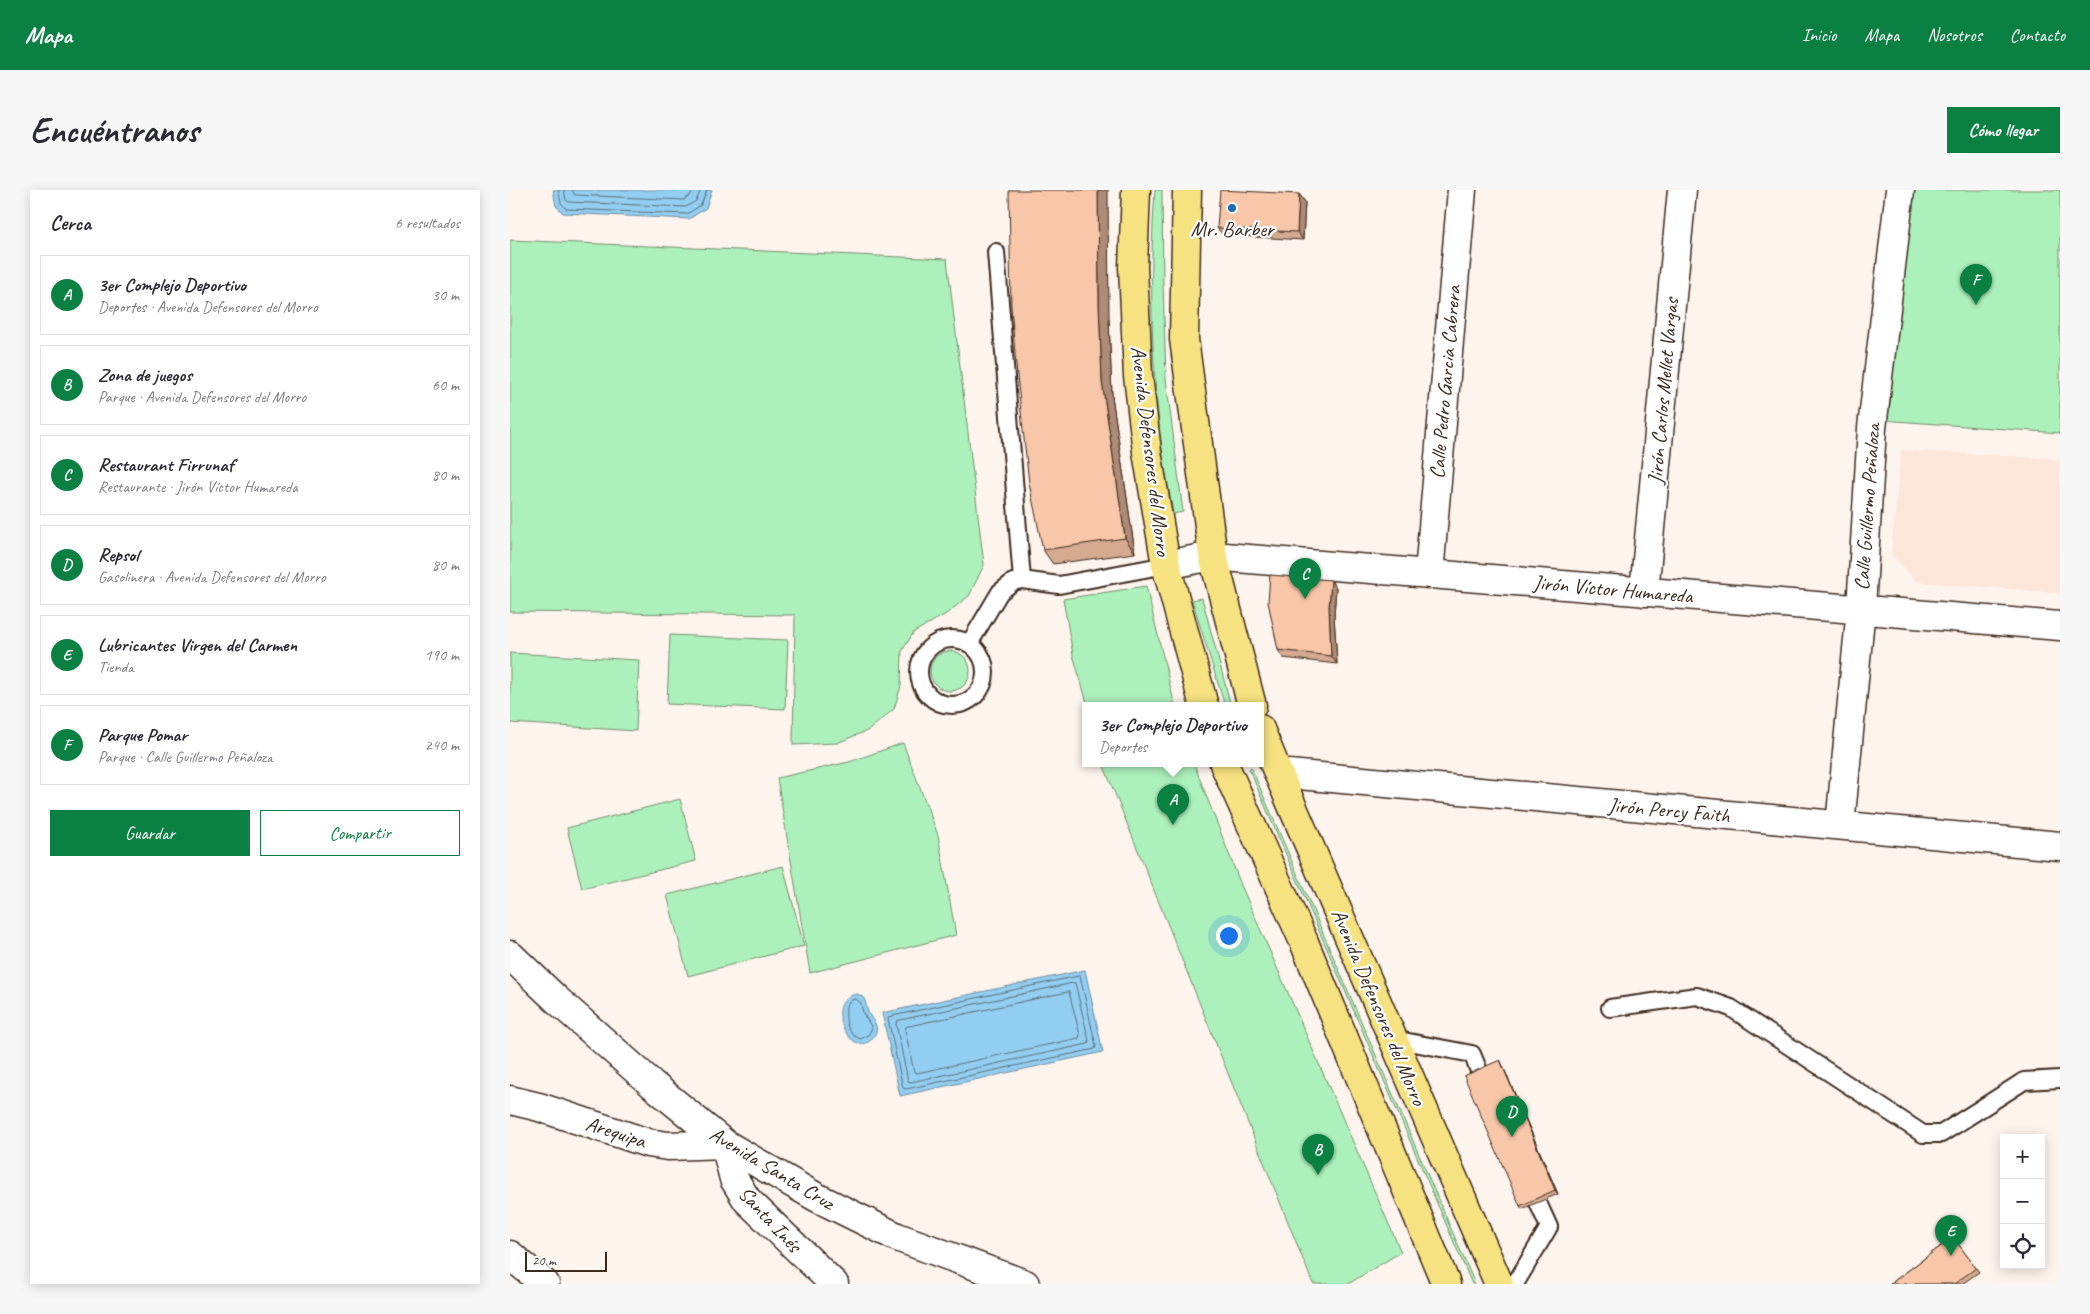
<!DOCTYPE html>
<html lang="es">
<head>
<meta charset="utf-8">
<style>
	:root { --surface:#fff; --page:#f7f7f7; --text:#2b2b33; --muted:#7c7c81; --line:#e1e1e2; --accent:#0b8043 }
	body { margin:0; font-family:Caveat,sans-serif; background:var(--page); color:var(--text) }
	.controls { position:absolute; right:15px; bottom:15px; display:grid; overflow:hidden; border-radius:0px; box-shadow:0 2px 12px #0003 }
	.controls button { width:45px; height:45px; display:grid; place-items:center; padding:0; border:0; border-bottom:1px solid var(--line); background:var(--surface); color:var(--text); font:25px sans-serif }
	.scale { position:absolute; left:15px; bottom:12px; width:82px; box-sizing:border-box; padding-left:5px; border:2px solid #3b2a1e; border-top:0; font-size:14px; line-height:18px; white-space:nowrap; color:#3b2a1e; -webkit-text-stroke:4px #fff; paint-order:stroke }
	.you { position:absolute; left:718px; top:745px; width:18px; height:18px; margin:-12px; border:4px solid #fff; border-radius:50%; background:#1a73e8; box-shadow:0 0 0 8px #1a73e833 }
	.badge { display:grid; place-items:center; width:32px; height:32px; border-radius:50%; background:var(--accent); color:#fff; font-size:16px; font-weight:700 }
	.pin { position:absolute; translate:-50% -41px; filter:drop-shadow(0 1px 2px #0008) }
	.pin::after { content:''; position:absolute; top:26px; width:18px; height:15px; background:inherit; clip-path:polygon(0 0,100% 0,50% 100%) }
	.popup { position:absolute; left:572px; top:512px; width:182px; height:65px; box-sizing:border-box; display:grid; place-content:center; border-radius:0px; background:var(--surface); filter:drop-shadow(0 1px 4px #0005); font-size:16px; white-space:nowrap; color:var(--muted) }
	.popup b { font-size:19px; color:var(--text) }
	.popup::after { content:''; position:absolute; left:50%; top:100%; margin-left:-10px; border:10px solid transparent; border-top-color:var(--surface) }
	.list { margin:0; padding:0; list-style:none }
	h2 { display:flex; justify-content:space-between; align-items:center; height:65px; margin:0; padding:0 20px; font-size:21px }
	h2 small { font-size:16px; font-weight:400; color:var(--muted) }
	.list li { display:grid; grid-template-columns:32px 1fr auto; gap:15px; align-items:center; box-sizing:border-box; height:80px; margin:0 10px 10px; padding:0 10px; border:1px solid var(--line); border-radius:0px }
	.list b { display:block; font-size:19px; white-space:nowrap }
	.list p { margin:0; font-size:16px; white-space:nowrap; color:var(--muted) }
	.list em { font-size:16px; font-style:normal; color:var(--muted) }
	.actions { display:flex; gap:10px; padding:15px 20px }
	.actions a { flex:1; padding:11px 0; border:1px solid var(--accent); border-radius:0px; text-align:center; font-size:18px; color:var(--accent) }
	.actions .main { background:var(--accent); color:#fff }
	.icon { flex:none; width:28px; height:28px; fill:none; stroke:currentColor; stroke-width:2; stroke-linecap:round; stroke-linejoin:round }
	.map { position:relative; flex:none; width:1550px; height:1094px; overflow:hidden; border-radius:0px }
	header { display:flex; align-items:center; gap:30px; box-sizing:border-box; height:70px; padding:0 25px; background:var(--accent); color:#fff }
	header strong { font-size:24px }
	nav { display:flex; gap:28px; margin-inline-start:auto; font-size:18px }
	.intro { display:flex; align-items:center; justify-content:space-between; box-sizing:border-box; height:120px; padding:0 30px }
	h1 { margin:0; font-size:35px }
	.button { padding:12px 22px; border-radius:0px; background:var(--accent); color:#fff; font-size:18px; font-weight:700 }
	main { display:flex; gap:30px; padding:0 30px }
	aside { flex:1; background:var(--surface); border-radius:0px; box-shadow:0 2px 12px #0003 }
	.map>svg:first-child { display:block }
	.built { fill:#fce6d9 }
	.green { fill:#acf0bb; stroke:#748d6c }
	.water { fill:#92cef2; stroke:#6f8c9d }
	.lines { fill:none; stroke-linecap:round; stroke-linejoin:round }
	.shore { stroke:#5e6c73; stroke-width:1 }
	.lane-casing { stroke:#3b2a1e; stroke-width:20 }
	.street-casing { stroke:#3b2a1e; stroke-width:31 }
	.primary-casing { stroke:#3b2a1e; stroke-width:31 }
	.lane { stroke:#fff; stroke-width:16 }
	.street { stroke:#fff; stroke-width:28 }
	.primary { stroke:#f7e281; stroke-width:28 }
	.wall { fill:#d5aa90; stroke:#3b2a1e }
	.shaded-wall { fill:#ae8b76; stroke:#3b2a1e }
	.building { fill:#f8c6a8; stroke:#3b2a1e }
	.poi-dot { fill:#1f6fb2; stroke:#fff; stroke-width:2 }
	.labels { text-anchor:middle; stroke-width:4.5; stroke-linejoin:round; paint-order:stroke }
	.poi-label { font-size:21px; fill:#3b2a1e; stroke:#fff }
	.street-label { font-size:21px; fill:#3b2a1e; stroke:#fff }
</style>
</head>
<body>
<header>
<strong>Mapa</strong>
<nav><a>Inicio</a><a>Mapa</a><a>Nosotros</a><a>Contacto</a></nav>
</header>
<div class="intro"><h1>Encuéntranos</h1><a class="button">Cómo llegar</a></div>
<main>
<aside>
<h2>Cerca<small>6 resultados</small></h2>
<ul class="list">
<li><span class="badge">A</span><div><b>3er Complejo Deportivo</b><p>Deportes · Avenida Defensores del Morro</p></div><em>30 m</em></li>
<li><span class="badge">B</span><div><b>Zona de juegos</b><p>Parque · Avenida Defensores del Morro</p></div><em>60 m</em></li>
<li><span class="badge">C</span><div><b>Restaurant Firrunaf</b><p>Restaurante · Jirón Víctor Humareda</p></div><em>80 m</em></li>
<li><span class="badge">D</span><div><b>Repsol</b><p>Gasolinera · Avenida Defensores del Morro</p></div><em>80 m</em></li>
<li><span class="badge">E</span><div><b>Lubricantes Virgen del Carmen</b><p>Tienda</p></div><em>190 m</em></li>
<li><span class="badge">F</span><div><b>Parque Pomar</b><p>Parque · Calle Guillermo Peñaloza</p></div><em>240 m</em></li>
</ul>
<div class="actions"><a class="main">Guardar</a><a>Compartir</a></div>
</aside>
<div class="map">
<svg width="1550" height="1094" viewBox="0 0 1550 1094">
	<rect width="100%" height="100%" fill="#fef4ee"/>
	<filter id="ink" filterUnits="userSpaceOnUse"><feTurbulence type="fractalNoise" baseFrequency=".02" numOctaves="2"/><feDisplacementMap in="SourceGraphic" scale="10" xChannelSelector="R" yChannelSelector="G"/><feConvolveMatrix kernelMatrix="1 2 1 2 8 2 1 2 1" color-interpolation-filters="sRGB"/></filter>
	<g filter="url(#ink)">
		<path class="built" d="M1391,260l159,9v134l-143,-11 -26,-28z"/>
		<path class="green" d="M645,0h7l1,94 3,95 17,133 -10,2c-4,-26 -10,-53 -13,-79 -9,-81 -11,-164 -5,-245z
			M1394,0h156v243l-178,-13z
			M0,50l437,19 37,306 -15,31 -23,18 -32,18 -12,19 -1,35 -7,23 -25,21 -32,13 -44,2 2,-130 -285,-3z
			M636,396l29,120h-87l-15,-51 -10,-56z
			M692,408l29,108h-6l-33,-106z
			M160,445l118,5 -3,69 -118,-5z
			M420 481a20 20 0 1 1 40 0a20 20 0 1 1-40 0Z
			M0,463l129,7 -3,71 -126,-8z
			M393,553l35,92 18,100 -146,38 -33,-195 72,-16z
			M593,574h91l47,121 160,367 -53,32h-35z
			M741,577l224,517h-3l-223,-515z
			M170,609l16,62 -114,28 -15,-61z
			M273,676l21,80 -116,30 -21,-81z"/>
		<path class="water" d="M43,0h159l-6,18 -17,11 -126,-6 -7,-7z
			M575,780l18,82 -203,44 -18,-83z
			M347,804c10,3 8,10 11,18 4,9 13,14 6,24 -19,30 -56,-35 -17,-42z"/>
		<g class="lines">
			<path class="shore" d="M48,0l3,13 5,6 121,5 14,-9 6,-15
				M54,0l2,10 3,2 117,5 10,-6 5,-11
				M62,0l3,5 109,5 6,-4 3,-6
				M570,786l16,70 -1,3 -189,40 -3,-1 -15,-69 1,-2z
				M565,793l14,58 -1,3 -177,38 -3,-1 -12,-57 1,-3z
				M559,802l11,43 -1,3 -162,35 -3,-1 -9,-42 1,-3z
				M346,809l5,4 2,10 9,15 -3,6 -8,5c-15,-4 -16,-20 -15,-33l4,-5z"/>
			<defs>
				<path id="lane" d="M486,62l26,328
					M409 482a33 33 0 1 1 66 0a33 33 0 1 1-66 0Z
					M459,454l31,-52 13,-10 9,-2 37,5 107,-20
					M1100,818l87,-12 34,12 192,126h18l83,-53 36,-2
					M883,849l79,15 15,36
					M1005,1094l34,-57 -20,-44"/>
				<path id="street" d="M656,375l47,-9 847,70
					M919,384l33,-384
					M1134,402l38,-402
					M768,583l782,73
					M1330,635l21,-217 11,-180 28,-238
					M0,765l46,44 96,85 73,60 91,53 81,40 128,47
					M0,910l29,7 109,36 20,3 57,-2 9,35 13,21 87,84
					M0,1065l35,29"/>
				<path id="primary" d="M626,0l-3,77 5,109 9,76 19,113 38,141
					M677,0l-3,149 29,217 39,150
					M750,539l18,44 221,511
					M714,574l80,178 142,342"/>
			</defs>
			<use href="#lane" class="lane-casing"/>
			<use href="#street" class="street-casing"/>
			<use href="#primary" class="primary-casing"/>
			<use href="#lane" class="lane"/>
			<use href="#street" class="street"/>
			<use href="#primary" class="primary"/>
		</g>
		<path class="wall" d="M789,4l6,8 -2,38 -80,-5 -6,-7z
			M599,129l3,77 23,157 -82,11 -10,-14z
			M826,398l-2,27 3,49 -54,-6 -5,-8z
			M990,870l2,4 56,130 -36,15 -2,-3z
			M1443,1047l26,35 -17,12h-72z"/>
		<path class="shaded-wall" d="M588,0h10l1,129 3,77 23,157 -10,-15 -23,-156 -3,-78z
			M789,4l6,8 -2,38 -6,-8z
			M821,390l5,8 -2,27 3,49 -6,-8 -2,-49z
			M990,870l2,4 56,130 -3,-4z"/>
		<path class="building" d="M499,0h89l1,114 3,78 23,156 -82,12 -14,-67 -12,-107 -6,-69z
			M710,0l79,4 -2,38 -80,-4z
			M760,385l61,5 -2,27 2,49 -53,-6 -10,-48z
			M990,870l55,130 -35,16 -56,-130z
			M1443,1047l23,31 -22,16h-64z"/>
	</g>
	<circle class="poi-dot" cx="722" cy="18" r="5"/>
	<g class="labels">
		<g class="poi-label">
			<text x="722" y="46">Mr. Barber</text>
		</g>
		<g class="street-label">
			<text transform="translate(935 192) rotate(-85)" y="7">Calle Pedro Garcia Cabrera</text>
			<text transform="translate(1153 201) rotate(-85)" y="7">Jirón Carlos Mellet Vargas</text>
			<text transform="translate(641 261) rotate(83)" y="7">Avenida Defensores del Morro</text>
			<text transform="translate(1357 317) rotate(-86)" y="7">Calle Guillermo Peñaloza</text>
			<text transform="translate(1103 399) rotate(5)" y="7">Jirón Víctor Humareda</text>
			<text transform="translate(1159 620) rotate(5)" y="7">Jirón Percy Faith</text>
			<text transform="translate(869 817) rotate(67)" y="7">Avenida Defensores del Morro</text>
			<text transform="translate(106 942) rotate(18)" y="7">Arequipa</text>
			<text transform="translate(262 978) rotate(31)" y="7">Avenida Santa Cruz</text>
			<text transform="translate(260 1029) rotate(47)" y="7">Santa Inés</text>
		</g>
	</g>
</svg>
<div class="controls">
<button>+</button>
<button>−</button>
<button><svg class="icon" aria-label="locate" viewBox="0 0 24 24"><circle cx="12" cy="12" r="6"/><path d="M12 2v4M12 18v4M2 12h4M18 12h4"/></svg></button>
</div>
<div class="scale">20 m</div>
<div class="you"></div>
<div class="pin badge" style="left:663px;top:635px">A</div>
<div class="popup"><b>3er Complejo Deportivo</b>Deportes</div>
<div class="pin badge" style="left:808px;top:985px">B</div>
<div class="pin badge" style="left:795px;top:409px">C</div>
<div class="pin badge" style="left:1002px;top:947px">D</div>
<div class="pin badge" style="left:1441px;top:1066px">E</div>
<div class="pin badge" style="left:1466px;top:115px">F</div>
</div>
</main>
</body>
</html>
